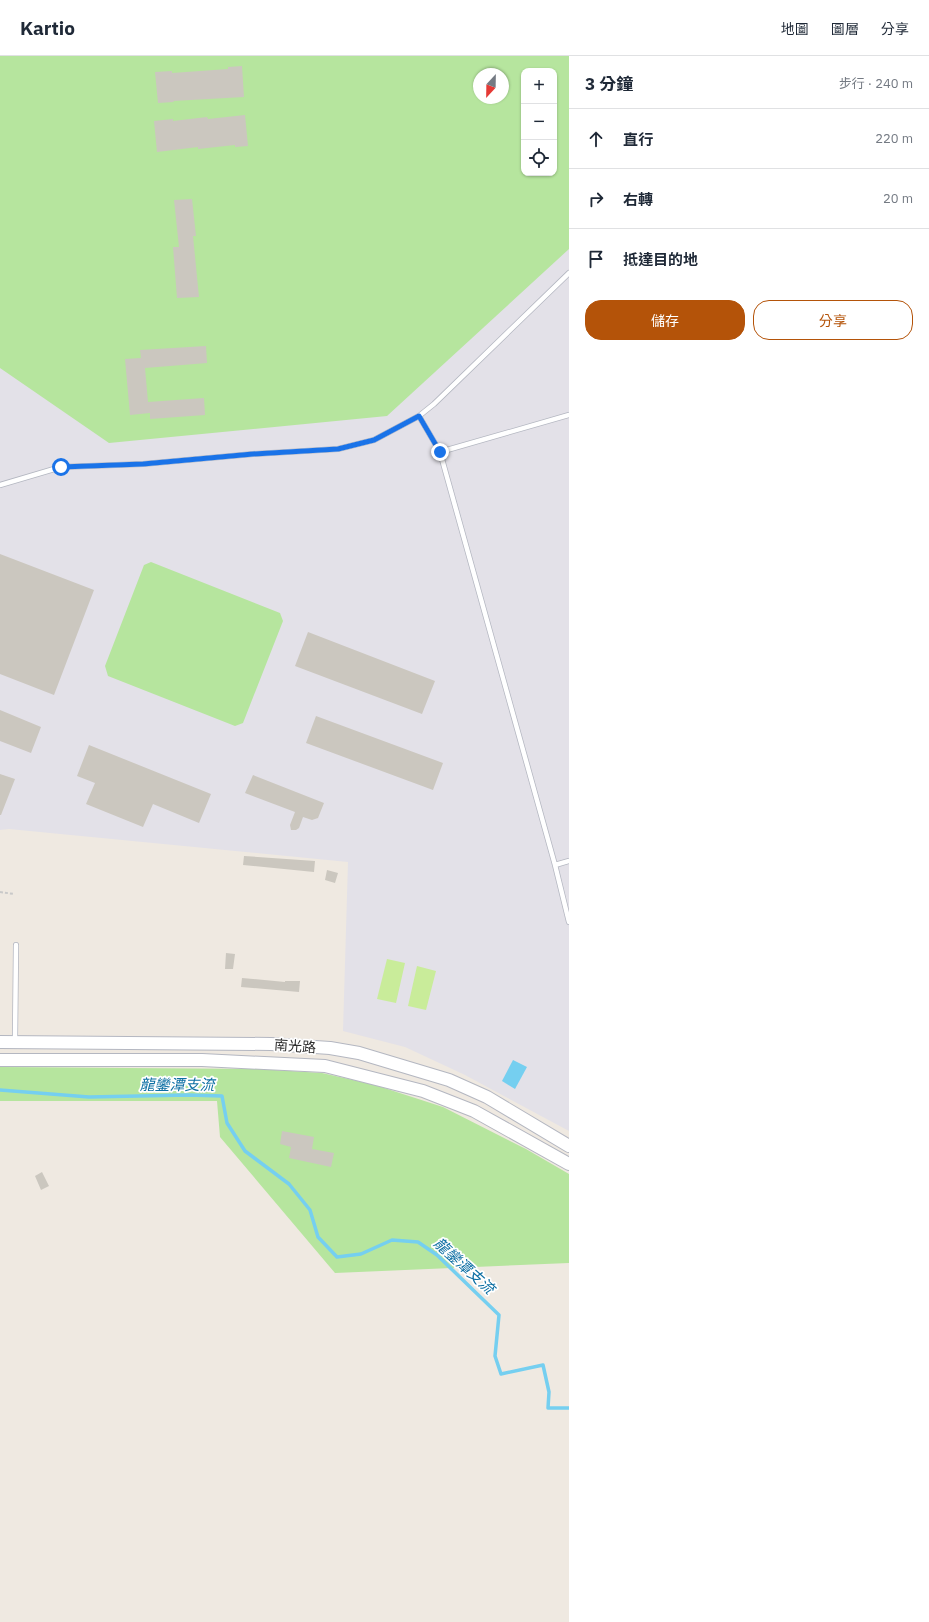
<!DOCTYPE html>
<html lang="zh-TW">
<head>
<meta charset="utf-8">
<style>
	:root { --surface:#fff; --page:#f2f2f3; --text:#1f2937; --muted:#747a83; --line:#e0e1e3; --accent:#b45309 }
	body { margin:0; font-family:"IBM Plex Sans","Noto Sans TC",sans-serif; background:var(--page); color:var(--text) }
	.controls { position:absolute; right:12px; top:12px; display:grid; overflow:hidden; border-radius:8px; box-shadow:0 1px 3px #0004 }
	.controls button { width:36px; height:36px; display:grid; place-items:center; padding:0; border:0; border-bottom:1px solid var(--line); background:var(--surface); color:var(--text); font:20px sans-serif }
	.compass { position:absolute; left:473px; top:12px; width:36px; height:36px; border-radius:50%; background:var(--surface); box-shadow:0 1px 3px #0004; rotate:202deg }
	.stop { position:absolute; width:12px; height:12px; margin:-9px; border:3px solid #1a73e8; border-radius:50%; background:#fff }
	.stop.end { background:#1a73e8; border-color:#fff; box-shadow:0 1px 4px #0008 }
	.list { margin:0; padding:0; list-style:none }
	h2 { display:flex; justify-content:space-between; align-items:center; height:52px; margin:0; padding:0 16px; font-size:17px }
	h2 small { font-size:13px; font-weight:400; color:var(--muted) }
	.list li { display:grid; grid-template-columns:26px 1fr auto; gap:12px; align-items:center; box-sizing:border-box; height:60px; padding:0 16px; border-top:1px solid var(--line) }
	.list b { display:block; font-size:15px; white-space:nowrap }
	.list em { font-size:13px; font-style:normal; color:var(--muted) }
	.actions { display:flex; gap:8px; padding:12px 16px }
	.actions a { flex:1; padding:9px 0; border:1px solid var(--accent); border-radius:16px; text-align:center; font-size:14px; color:var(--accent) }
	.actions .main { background:var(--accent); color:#fff }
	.icon { flex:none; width:22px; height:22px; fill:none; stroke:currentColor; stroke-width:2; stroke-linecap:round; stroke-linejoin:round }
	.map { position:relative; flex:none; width:569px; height:1566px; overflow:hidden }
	header { display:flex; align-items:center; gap:24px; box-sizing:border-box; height:56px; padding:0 20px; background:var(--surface); border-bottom:1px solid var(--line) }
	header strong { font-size:19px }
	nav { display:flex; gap:22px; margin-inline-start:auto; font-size:14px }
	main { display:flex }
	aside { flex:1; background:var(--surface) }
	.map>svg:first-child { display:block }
	.industrial { fill:#e3e1e8; fill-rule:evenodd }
	.green { fill:#b6e59e; fill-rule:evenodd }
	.pitch { fill:#c9ec9a }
	.water { fill:#75cff0 }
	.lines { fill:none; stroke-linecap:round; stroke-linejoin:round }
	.stream { stroke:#75cff0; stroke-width:3.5 }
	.building { fill:#cbc7bf }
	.service-casing { stroke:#b4b7c1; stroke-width:6 }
	.tertiary-casing { stroke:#b4b7c1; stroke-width:14 }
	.path { stroke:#c9c9c9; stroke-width:2; stroke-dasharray:3 2; stroke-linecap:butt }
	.service { stroke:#fff; stroke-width:4.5 }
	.tertiary { stroke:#fff; stroke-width:12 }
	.route { stroke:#1a73e8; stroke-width:5 }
	.labels { text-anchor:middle; stroke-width:3.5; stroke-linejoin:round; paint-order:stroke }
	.street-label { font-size:14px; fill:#2e2e2e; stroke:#fff }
	.water-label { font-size:15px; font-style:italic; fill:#0d6fa3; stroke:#fff }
</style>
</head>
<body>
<header>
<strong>Kartio</strong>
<nav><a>地圖</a><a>圖層</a><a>分享</a></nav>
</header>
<main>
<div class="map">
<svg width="569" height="1566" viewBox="0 0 569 1566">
	<rect width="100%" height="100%" fill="#efe9e1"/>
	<path class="industrial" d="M0,0h569v1075l-104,-56 -60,-28 -62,-16 5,-169 -339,-33 -9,1zM524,15h30v102h-30zM479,18h24v24h-24z"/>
	<path class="green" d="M0,0h569v193l-182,167 -278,27 -109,-75zM524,15h30v102h-30zM479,18h24v24h-24z
		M151,506l129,51 3,8 -40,102 -8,3 -127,-50 -3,-10 39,-101z
		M0,1011l258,2 64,4 53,12 68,22 83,42 43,25v89l-234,10 -115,-136 -3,-36h-217z"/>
	<path class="pitch" d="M387,903l18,4 -9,40 -19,-4z
		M417,910l19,5 -10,39 -18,-4z"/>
	<path class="water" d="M513,1004l14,7 -12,22 -13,-8z"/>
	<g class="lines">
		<path class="stream" d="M0,1034l89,7 99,-2 34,1 5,27 18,28 44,33 21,26 8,27 19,20 24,-3 31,-14 26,2 19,13 62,60 -4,41 6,18 42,-9 6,27 -1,16h21"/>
	</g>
	<path class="building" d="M242,10l2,31 -71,4 1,1 -16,1 -3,-31 17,-1v2l56,-4v-2z
		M245,59l3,31 -13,1v-2l-37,4v-2l-41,5 -3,-31 19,-2v2l34,-4 1,2z
		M192,143l4,37h-3l6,61 -22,1 -4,-51h6l-5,-47z
		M206,290l1,17 -62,5 3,34 56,-4 1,17 -55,4v-6l-20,2 -5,-56 16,-1 -1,-8z
		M0,498l94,36 -40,105 -54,-21z
		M308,576l127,49 -13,33 -127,-48z
		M0,654l41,17 -10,26 -31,-12z
		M316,660l127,47 -10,27 -127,-47z
		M89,689l122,49 -12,29 -46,-19 -10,23 -57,-23 9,-21 -18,-7z
		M0,718l15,5 -14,36h-1z
		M253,719l71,28 -6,15 -6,2 -9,-3 -4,11 -3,2h-5l-1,-5 5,-13 -50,-19z
		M244,800l71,5 -1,11 -71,-7z
		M327,814l11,3 -3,10 -10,-3z
		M226,897l9,1 -2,15h-8z
		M242,922l43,4v-1h15l-1,11 -58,-5z
		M282,1075l32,6 -2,12 22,4 -3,14 -42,-9 2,-11 -11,-3z
		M42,1116l7,14 -8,4 -6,-14z"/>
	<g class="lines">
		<defs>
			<path id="service" d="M419,360l21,36 115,413 14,57
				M440,396l129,-37
				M0,429l61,-18 82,-3 110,-10 85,-5 36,-9 45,-24 15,-12 135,-131
				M555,809l14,-4
				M15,986l1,-97"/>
			<path id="tertiary" d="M0,986l271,2 59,4 29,5 90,27 38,17 82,49
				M0,1004h202l123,6 98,25 51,20 95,53"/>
		</defs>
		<use href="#service" class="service-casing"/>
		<use href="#tertiary" class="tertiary-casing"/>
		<path class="path" d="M0,836l14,2"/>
		<use href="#service" class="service"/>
		<use href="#tertiary" class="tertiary"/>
	</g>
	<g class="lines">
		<path class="route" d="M61,411l82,-3 110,-10 85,-5 36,-9 45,-24 21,36"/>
	</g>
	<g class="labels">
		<g class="street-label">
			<text transform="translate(295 990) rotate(4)" y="5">南光路</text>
		</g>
		<g class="water-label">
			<text x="177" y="1034">龍鑾潭支流</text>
			<text transform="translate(464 1210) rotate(42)" y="5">龍鑾潭支流</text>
		</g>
	</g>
</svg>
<div class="controls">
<button>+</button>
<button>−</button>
<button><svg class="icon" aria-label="locate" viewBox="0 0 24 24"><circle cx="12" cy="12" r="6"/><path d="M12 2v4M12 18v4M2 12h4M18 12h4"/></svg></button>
</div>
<svg class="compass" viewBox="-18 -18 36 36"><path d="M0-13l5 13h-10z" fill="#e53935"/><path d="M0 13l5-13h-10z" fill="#747a83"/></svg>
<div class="stop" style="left:61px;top:411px"></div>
<div class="stop end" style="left:440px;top:396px"></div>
</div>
<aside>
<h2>3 分鐘<small>步行 · 240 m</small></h2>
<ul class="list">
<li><svg class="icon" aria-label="ahead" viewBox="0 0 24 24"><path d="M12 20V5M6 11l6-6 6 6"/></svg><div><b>直行</b></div><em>220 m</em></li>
<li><svg class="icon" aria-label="right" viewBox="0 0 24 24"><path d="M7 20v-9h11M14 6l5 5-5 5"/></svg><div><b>右轉</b></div><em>20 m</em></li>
<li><svg class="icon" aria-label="arrive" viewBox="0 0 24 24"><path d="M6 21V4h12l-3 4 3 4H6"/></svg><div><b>抵達目的地</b></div></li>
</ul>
<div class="actions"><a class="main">儲存</a><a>分享</a></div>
</aside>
</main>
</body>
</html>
